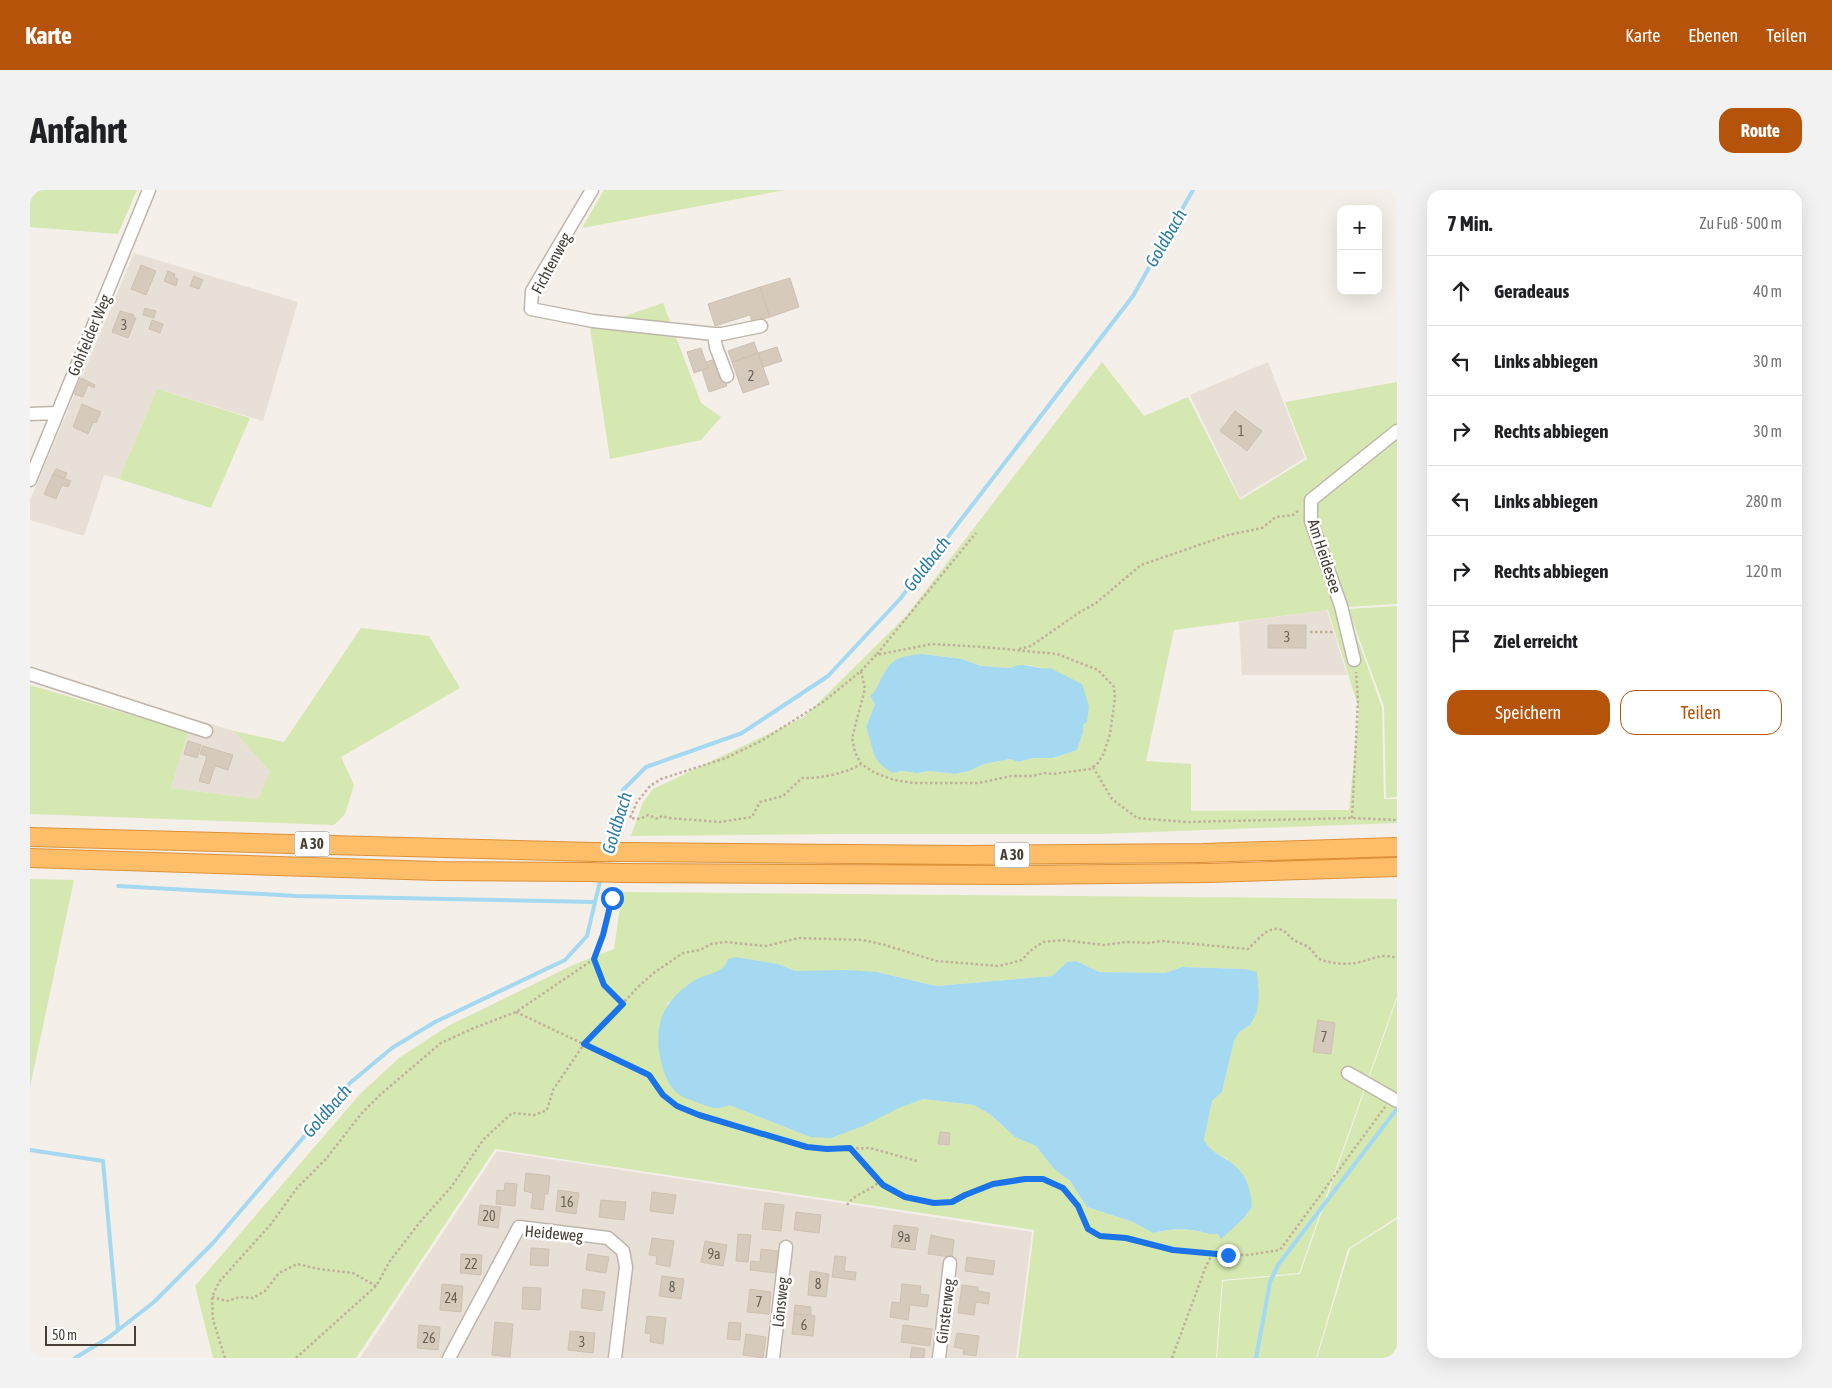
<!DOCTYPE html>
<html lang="de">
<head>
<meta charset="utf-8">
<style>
	:root { --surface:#fff; --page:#f2f2f2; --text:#202124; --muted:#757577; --line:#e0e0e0; --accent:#b45309 }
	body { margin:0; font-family:"Asap Condensed",sans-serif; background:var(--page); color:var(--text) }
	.controls { position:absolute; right:15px; top:15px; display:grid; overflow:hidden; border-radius:10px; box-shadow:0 5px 20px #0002 }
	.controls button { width:45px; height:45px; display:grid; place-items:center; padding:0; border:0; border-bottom:1px solid var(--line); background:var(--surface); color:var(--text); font:25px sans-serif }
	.scale { position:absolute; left:15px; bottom:12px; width:91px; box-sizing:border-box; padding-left:5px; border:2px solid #473f36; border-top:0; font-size:14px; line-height:18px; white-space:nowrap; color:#473f36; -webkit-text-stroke:4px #fff; paint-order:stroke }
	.stop { position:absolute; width:15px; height:15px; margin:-11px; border:4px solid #1a73e8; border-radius:50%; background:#fff }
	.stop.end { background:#1a73e8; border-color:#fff; box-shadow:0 1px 5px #0008 }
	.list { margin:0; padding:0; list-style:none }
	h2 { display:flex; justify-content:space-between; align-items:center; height:65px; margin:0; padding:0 20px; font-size:21px }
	h2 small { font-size:16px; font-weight:400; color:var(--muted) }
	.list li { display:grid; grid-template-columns:32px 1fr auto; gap:15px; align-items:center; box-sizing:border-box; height:70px; padding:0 20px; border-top:1px solid var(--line) }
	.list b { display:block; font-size:19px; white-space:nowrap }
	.list em { font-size:16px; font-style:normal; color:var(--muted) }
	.actions { display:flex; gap:10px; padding:15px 20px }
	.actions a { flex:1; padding:11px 0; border:1px solid var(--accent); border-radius:15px; text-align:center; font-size:18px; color:var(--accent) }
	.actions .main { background:var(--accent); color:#fff }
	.icon { flex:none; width:28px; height:28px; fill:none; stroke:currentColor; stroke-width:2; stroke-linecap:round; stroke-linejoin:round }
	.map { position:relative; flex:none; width:1367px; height:1168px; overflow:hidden; border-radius:15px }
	header { display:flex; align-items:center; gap:30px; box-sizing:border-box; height:70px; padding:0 25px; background:var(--accent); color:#fff }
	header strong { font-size:24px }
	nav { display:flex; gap:28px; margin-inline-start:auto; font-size:18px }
	.intro { display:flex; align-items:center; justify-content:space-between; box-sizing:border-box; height:120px; padding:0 30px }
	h1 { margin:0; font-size:35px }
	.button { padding:12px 22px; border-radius:15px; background:var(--accent); color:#fff; font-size:18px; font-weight:700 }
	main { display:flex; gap:30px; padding:0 30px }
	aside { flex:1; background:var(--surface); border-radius:15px; box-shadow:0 5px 20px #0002 }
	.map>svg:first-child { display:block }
	.residential { fill:#e8e0d6 }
	.green { fill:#d5e8b1; fill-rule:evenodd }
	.parking { fill:#e5e2e0 }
	.water { fill:#a4d9f1 }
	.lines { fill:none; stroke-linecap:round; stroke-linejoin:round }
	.stream { stroke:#a4d9f1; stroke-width:4 }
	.building { fill:#d6cabd; stroke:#d0c1b0 }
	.minor-casing { stroke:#bfb6aa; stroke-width:15 }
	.highway-casing { stroke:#de9138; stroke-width:20 }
	.path { stroke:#c1b09b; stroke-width:2.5; stroke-dasharray:2.5 2.5; stroke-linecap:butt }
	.minor { stroke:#fff; stroke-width:12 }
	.highway { stroke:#febe69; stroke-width:18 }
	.highway-bridge-casing { stroke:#de9138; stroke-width:20; stroke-linecap:butt }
	.highway-bridge { stroke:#febe69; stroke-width:18 }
	.route { stroke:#1a73e8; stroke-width:6 }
	.labels { text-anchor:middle; stroke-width:5; stroke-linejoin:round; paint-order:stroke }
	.number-label { font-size:14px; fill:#6b6258 }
	.shield { fill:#fff; stroke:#7e7972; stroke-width:1 }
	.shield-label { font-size:15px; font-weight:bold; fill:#473f36 }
	.street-label { font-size:16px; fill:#473f36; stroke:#fff }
	.water-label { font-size:18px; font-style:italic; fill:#2c7da4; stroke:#fff }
</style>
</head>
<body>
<header>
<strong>Karte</strong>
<nav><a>Karte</a><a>Ebenen</a><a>Teilen</a></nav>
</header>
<div class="intro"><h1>Anfahrt</h1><a class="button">Route</a></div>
<main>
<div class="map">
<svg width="1367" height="1168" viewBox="0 0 1367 1168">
	<rect width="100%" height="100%" fill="#f4efe8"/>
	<path class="residential" d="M104,63l164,49 -35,119 -106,-32 -38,90 -15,-4 -20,61 -54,-16v-20z
		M1238,172l37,96 -65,40 -50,-103z
		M1297,420l20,65h-105l-3,-53z
		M162,528l42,13 37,40 -13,28 -87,-11z
		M467,961l535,81 -16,126h-656z"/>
	<path class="green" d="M0,0h107l-19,44 -88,-7z
		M574,0h181l-203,38z
		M633,113l38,100 20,14 -20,23 -91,19 -20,-131z
		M1072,172l42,54 44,-19 52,103 67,-41 -22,-57 112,-20v222l-51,3 36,100 2,92h13v24l-299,11h-262l-205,2 12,-34 10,-13 151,-72 102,-101zM1298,420l31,99 -10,101 -158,1v-47l-45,-3 28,-131zM893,464l39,5 19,7 30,2 17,-3 16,4 39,56v8l-6,17 -24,8h-20l-15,4 -8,-3 -26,5 -15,7 -14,3 -25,-3 -13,2 -16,-2 -8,2 -19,-19 -3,-16 -5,-11 9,-23 1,-13 7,-16z
		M127,199l93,29 -39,90 -92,-29z
		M1367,416v191l-11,1 -2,-92 -36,-97z
		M331,438l68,8 31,52 -119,69 13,28 -9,29 -11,11 -304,-11v-129l158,47 -17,56 87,11 12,-28 -36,-40 50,11z
		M0,689l44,1 -44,207z
		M592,702l775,7v97l-98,277 -77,7 -6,78h-198l16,-128 -539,-81 -139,209h-143l-18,-72 165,-192 39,-36 49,-32 125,-61 41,-16zM1046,771l23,11 66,1 17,-6 63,2 5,56 -11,7 -5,9 -12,51 -10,9 -8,39 6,10 17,9 25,48 -9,12 -22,19 -3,-4c-8,1 -12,-1 -20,-3 -16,-3 -30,-2 -45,2l-20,-11 -46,-15 -17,-26 -16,-12 -18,-23 -21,-9 -24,-22 -17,-10 -51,-6 -113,38 -81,-32 -62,-101 28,-24 25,-9 7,-6 51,-1 17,7 82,1 59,14 116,-10 15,-14z
		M1367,809v218l-49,32 -32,109h-99l6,-77 77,-7z
		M1367,1029v139h-80l33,-109z"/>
	<path class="parking" d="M508,1041l70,9 -1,8 -70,-9z"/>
	<path class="water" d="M893,464l39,5 19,7 30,2c13,-8 26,3 39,0l32,16 7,22 -2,16 -4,3v8l-6,17 -24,8h-20l-15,4 -8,-3 -26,5 -15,7 -14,3 -25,-3 -13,2 -16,-2 -8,2c-24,-13 -18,-24 -27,-46l9,-23 -5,-8c6,-5 8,-11 11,-17 11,-22 20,-23 42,-25z
		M705,767l43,7 17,7 53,-1 29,2 59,14 116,-10 15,-14 9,-1 23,11 66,1 17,-6 63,2 12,3 2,23 -2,17 -7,13 -11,7 -5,9 -12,51 -10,9 -8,39c6,10 10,12 20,18 21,13 26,25 28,49l-9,12 -22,20 -3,-5c-8,1 -12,-1 -20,-3 -16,-3 -30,-2 -45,2l-20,-11 -46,-15 -17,-26 -16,-12 -18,-23 -21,-9 -24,-22 -17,-10 -51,-6 -24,9 -36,18 -32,12 -21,-1 -81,-32c-3,1 -8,3 -11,3 -8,1 -25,-8 -33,-10 -12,-5 -18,-17 -22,-29 -11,-39 -4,-66 32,-89 12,-7 29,-6 33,-21z"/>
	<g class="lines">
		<path class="stream" d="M579,656l14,-56 23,-23 96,-34 86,-57 72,-77 233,-303 60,-106
			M88,696l179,10 298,6
			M0,960l73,11 15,169
			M45,1168l33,-20 46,-36 59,-59 137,-160 42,-35 43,-26 130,-62 22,-24 14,-59
			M1226,1168l14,-76 8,-17 118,-155"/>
	</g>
	<path class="building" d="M111,75l15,6 -10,24 -15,-6z
		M138,81l7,3 -1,3 4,2 -2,7 -12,-5z
		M164,86l9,4 -4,9 -9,-3z
		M760,88l9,29 -29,10 -10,-30z
		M730,97l10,30 -18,5 -2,-7 -35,11 -7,-22z
		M115,118l11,3 -2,7 -11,-3z
		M90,121l14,4 -1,2 3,1 -8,20 -16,-6z
		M122,130l11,4 -3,9 -11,-4z
		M724,152l4,11 -26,9 -4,-11z
		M747,157l5,14 -19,6 -5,-14z
		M671,158l7,20 -14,5 -7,-21z
		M728,163l11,31 -26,9 -11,-31z
		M688,168l9,28 -18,6 -7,-22 6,-2 -2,-6z
		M51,188l14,7 -1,3 -6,-3 -5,12 -9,-3z
		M52,214l19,8 -5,11 -3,-1 -5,12 -15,-7z
		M1205,221l27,20 -15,20 -27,-20z
		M26,279l11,4 -2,5 -12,-4z
		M23,284l18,7 -3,6 -6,-2 -6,14 -12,-5z
		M1238,435h38v23h-38z
		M158,551l13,4 -4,13 -13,-4z
		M173,556l30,9 -5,15 -13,-4 -6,18 -10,-3 8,-25 -7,-2z
		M1288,830l17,3 -4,31 -18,-2z
		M910,942l10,1 -1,12 -11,-1z
		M496,983l24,3 -2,18h-3l-2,16 -12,-2 2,-15 -9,-2z
		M475,993l12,1 -2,22 -19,-2 1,-14 7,1z
		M528,1000l21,3 -3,21 -20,-3z
		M622,1002l24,3 -3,19 -23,-3z
		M571,1010l25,2 -2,18 -25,-3z
		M735,1013l19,2 -3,26 -19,-2z
		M450,1015l21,2 -3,21 -20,-3z
		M766,1022l25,3 -2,18 -25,-3z
		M864,1035l24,3 -3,22 -24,-3z
		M708,1044l13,1 -3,27 -12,-1z
		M901,1045l23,5 -2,17 -24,-3z
		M622,1048l22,3 -4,26 -14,-3 1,-8 -8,-1z
		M675,1051l22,4 -4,21 -22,-4z
		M501,1058l18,1 -1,17 -18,-1z
		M731,1059l17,2 -2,22 -26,-3 1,-9 9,1z
		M431,1064l21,1 -1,20 -21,-2z
		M558,1064l21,3 -3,16 -20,-3z
		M805,1066l11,1 -2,14 12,1 -1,8 -23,-3z
		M937,1067l28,4 -2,14 -28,-4z
		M780,1081l19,3 -3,23 -18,-2z
		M632,1086l22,3 -3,20 -22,-3z
		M412,1094l21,2 -2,26 -21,-2z
		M872,1094l19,2 -1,8 9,1 -2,12 -17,-2 -2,15 -18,-3 2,-15 8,1z
		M932,1095l16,2v4l12,2 -2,11 -12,-2 -2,13 -16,-2z
		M493,1097l18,1 -1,22 -18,-1z
		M553,1099l22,3 -3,19 -21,-3z
		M720,1099l21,3 -2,22 -22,-2z
		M765,1115l16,2v8l-17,-1z
		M764,1124l21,2 -2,20 -21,-2z
		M617,1126l19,2 -3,26 -13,-2 1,-8 -6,-1z
		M465,1132l18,2 -3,33 -18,-2z
		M699,1132l12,1 -1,17 -13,-1z
		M389,1135l21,2 -2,23 -21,-2z
		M873,1135l29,4 -2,17 -29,-4z
		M540,1141l25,2 -2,20 -25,-3z
		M927,1143l22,3 -3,20 -13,-2 1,-5 -10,-2z
		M716,1144l20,3 -3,21 -20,-3z
		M882,1157l13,2 -1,9h-14z"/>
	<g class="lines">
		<defs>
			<path id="minor" d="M562,0l-60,101 -1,18 62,12 121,13h8l39,-8
				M684,144l2,13 11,29
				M0,224l26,-1
				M0,290l119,-290
				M1324,470l-13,-54 -30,-85v-21l86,-69
				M0,484l176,57
				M1318,883l49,28
				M419,1168l70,-131 89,11 15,13 3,16 -11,91
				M743,1168l13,-111
				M909,1168l11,-95"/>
			<path id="highway" d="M0,647l564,15
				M596,662l342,3 234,-2 195,-6
				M0,668l407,13 152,1
				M591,683l387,2 200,-2 189,-6"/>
		</defs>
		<use href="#minor" class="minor-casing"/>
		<use href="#highway" class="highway-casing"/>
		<path class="path" d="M1280,442h25
			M989,459l12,-3 49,-34 16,-9 45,-38 87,-30 34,-7 14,-11 17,-2 6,-5
			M847,464l99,-121
			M831,481l4,18 -13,49 3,14 6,12 14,9 19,7 20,3h65l32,-7h21l12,-3 9,1 37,-5 8,-6 6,-10 6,-19 5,-36 -1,-11 -16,-17 -41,-16 -74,-7 -51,-3 -56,11 -15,16 -38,31 -62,39 -35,17 -65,21 -11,7 -13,16 -7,16 10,1 8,-4 10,4 4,-3 7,2 51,4 32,-5 8,-15 23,-6 19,-18c16,1 46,-5 59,-14
			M1063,577l19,32 25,19 49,4 166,-4 45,2
			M1322,628l6,-118 -2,-28
			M564,769l10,26 19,19
			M486,822l133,63 14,20 14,11 22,9 108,32 20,2 43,-1 47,13
			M820,958l33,37 22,12 29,6 18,-1 13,-7 28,-11 32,-5h18l20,9 14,18 11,23 11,8 27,1 47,12 55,5h19l33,-5 105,-143
			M817,1015c8,-12 22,-13 33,-24
			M182,1107l15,4 13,-4 13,1 12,-7 14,-18 18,-9 22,5 34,4 23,13
			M195,1168l-12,-38 -1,-23 7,-15 52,-58 26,-36 29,-29 35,-45 20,-20 60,-51 33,-15 42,-16 78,-53 9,-24 9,-38
			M266,1168l80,-72 14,-25 30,-39 32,-36 31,-46 29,-27 22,2 13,-5 6,-20 31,-46 56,-59 15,-13 28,-19 17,-3 11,-6 14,-2 41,4 32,-8 65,2 22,5 51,16 63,5 23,-6 8,-9 13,-9 19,-2 42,5 23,-3 21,1 14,-2 86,8c9,-8 18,-22 31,-20 8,2 9,7 15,11 4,3 10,4 14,7 7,5 7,12 17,14 11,3 23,4 35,1 14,-3 21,-9 37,-4
			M1142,1168l34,-92 7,-13"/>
		<use href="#minor" class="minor"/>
		<use href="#highway" class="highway"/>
		<defs>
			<path id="highway-bridge" d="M564,662h32
				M559,682l32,1"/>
		</defs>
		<use href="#highway-bridge" class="highway-bridge-casing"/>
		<use href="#highway-bridge" class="highway-bridge"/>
	</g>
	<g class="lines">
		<path class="route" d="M582,708l-9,37 -9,24 10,26 19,19 -39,40 65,31 14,20 14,11 22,9 108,32 20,2 23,-1 33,37 22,12 29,6 18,-1 13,-7 28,-11 32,-5h18l20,9 15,18 10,23 12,7 26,2 47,12 55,5"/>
	</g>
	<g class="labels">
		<g class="number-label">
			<text x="94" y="140">3</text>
			<text x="721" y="191">2</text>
			<text x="1211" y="246">1</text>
			<text x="1257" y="452">3</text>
			<text x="1294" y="852">7</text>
			<text x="537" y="1017">16</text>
			<text x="459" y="1031">20</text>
			<text x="874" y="1052">9a</text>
			<text x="684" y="1069">9a</text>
			<text x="441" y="1079">22</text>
			<text x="788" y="1099">8</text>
			<text x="642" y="1102">8</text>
			<text x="421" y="1113">24</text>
			<text x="729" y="1117">7</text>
			<text x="774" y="1140">6</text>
			<text x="399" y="1153">26</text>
			<text x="552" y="1157">3</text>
		</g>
		<g class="shield">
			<rect x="264.5" y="641.5" width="35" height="25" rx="4"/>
			<rect x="964.5" y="652.5" width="35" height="25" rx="4"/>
		</g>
		<g class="shield-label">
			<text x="282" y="659">A 30</text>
			<text x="982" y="670">A 30</text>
		</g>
		<g class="street-label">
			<text transform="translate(521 73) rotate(-62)" y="6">Fichtenweg</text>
			<text transform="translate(59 145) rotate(-67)" y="6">Gohfelder Weg</text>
			<text transform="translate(1295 366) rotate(72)" y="6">Am Heidesee</text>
			<text transform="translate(524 1043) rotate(5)" y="6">Heideweg</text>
			<text transform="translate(750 1112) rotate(-84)" y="6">Lönsweg</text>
			<text transform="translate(915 1121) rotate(-83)" y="6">Ginsterweg</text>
		</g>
		<g class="water-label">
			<text transform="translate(1136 48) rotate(-60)" y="6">Goldbach</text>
			<text transform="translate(897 374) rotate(-52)" y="6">Goldbach</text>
			<text transform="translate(587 633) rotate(-73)" y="6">Goldbach</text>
			<text transform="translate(297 921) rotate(-49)" y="6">Goldbach</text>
		</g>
	</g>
</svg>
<div class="controls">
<button>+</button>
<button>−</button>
</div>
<div class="scale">50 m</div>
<div class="stop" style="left:582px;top:708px"></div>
<div class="stop end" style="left:1198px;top:1065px"></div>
</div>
<aside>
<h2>7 Min.<small>Zu Fuß · 500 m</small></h2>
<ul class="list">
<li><svg class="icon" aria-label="ahead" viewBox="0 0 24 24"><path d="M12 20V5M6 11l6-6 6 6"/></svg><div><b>Geradeaus</b></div><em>40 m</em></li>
<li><svg class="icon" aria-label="left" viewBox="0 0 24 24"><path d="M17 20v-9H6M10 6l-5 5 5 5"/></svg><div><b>Links abbiegen</b></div><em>30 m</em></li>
<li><svg class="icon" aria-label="right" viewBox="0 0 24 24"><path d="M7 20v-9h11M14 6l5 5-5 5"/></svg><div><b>Rechts abbiegen</b></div><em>30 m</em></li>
<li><svg class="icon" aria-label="left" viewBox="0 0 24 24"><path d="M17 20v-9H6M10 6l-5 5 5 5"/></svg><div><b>Links abbiegen</b></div><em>280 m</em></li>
<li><svg class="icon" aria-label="right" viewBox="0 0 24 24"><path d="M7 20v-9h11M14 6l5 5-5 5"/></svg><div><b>Rechts abbiegen</b></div><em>120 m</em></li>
<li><svg class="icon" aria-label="arrive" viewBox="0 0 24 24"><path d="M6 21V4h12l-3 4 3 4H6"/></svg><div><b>Ziel erreicht</b></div></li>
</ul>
<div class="actions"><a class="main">Speichern</a><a>Teilen</a></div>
</aside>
</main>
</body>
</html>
